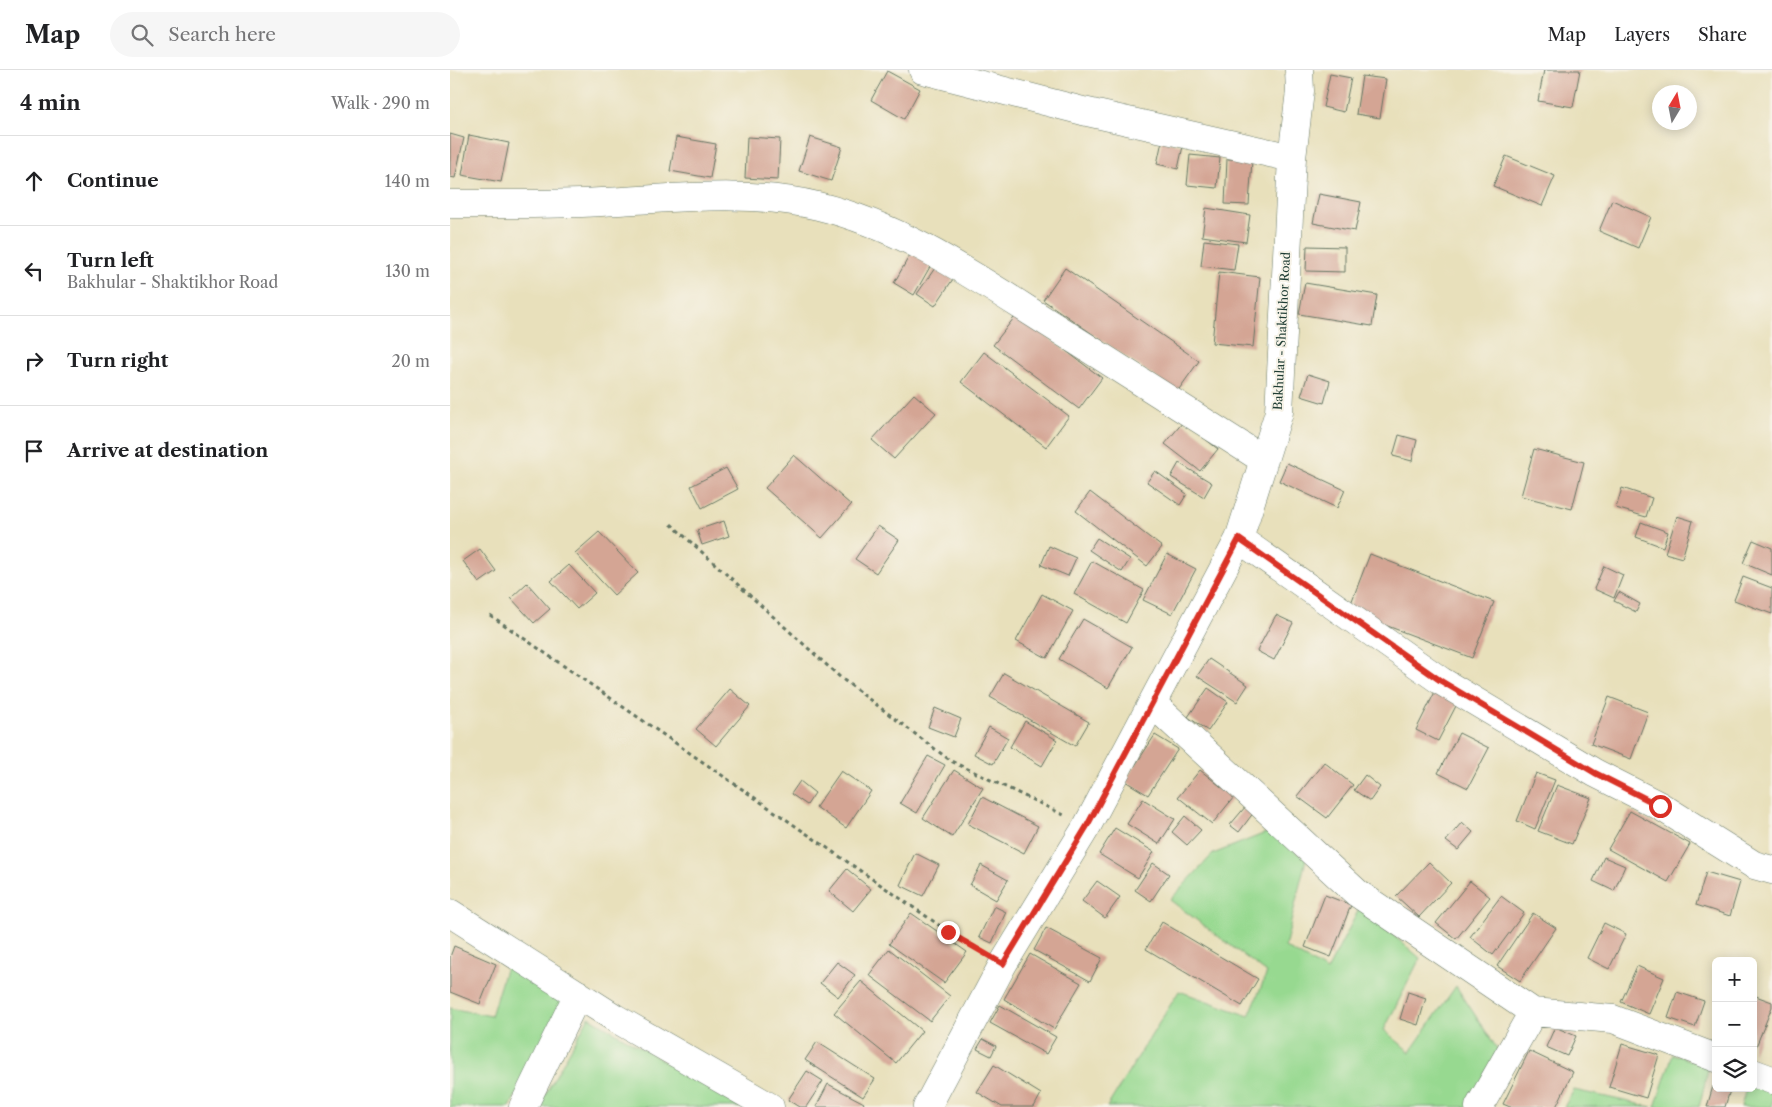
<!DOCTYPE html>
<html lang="en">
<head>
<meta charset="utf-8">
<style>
	:root { --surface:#fff; --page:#f6f6f6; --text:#202124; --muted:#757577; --line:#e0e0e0 }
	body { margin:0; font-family:"Libre Caslon Text",serif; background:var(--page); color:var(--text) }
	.controls { position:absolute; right:15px; bottom:15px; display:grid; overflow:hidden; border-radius:8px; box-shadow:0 2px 12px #0003 }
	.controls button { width:45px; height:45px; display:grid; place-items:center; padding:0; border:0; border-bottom:1px solid var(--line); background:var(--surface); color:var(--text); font:25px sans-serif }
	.compass { position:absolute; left:1202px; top:15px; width:45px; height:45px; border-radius:50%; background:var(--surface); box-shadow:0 2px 12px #0003; rotate:10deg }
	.stop { position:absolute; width:15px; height:15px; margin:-11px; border:4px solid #d93025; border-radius:50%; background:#fff }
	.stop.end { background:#d93025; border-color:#fff; box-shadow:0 1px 5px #0008 }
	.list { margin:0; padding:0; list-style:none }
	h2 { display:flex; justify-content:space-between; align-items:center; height:65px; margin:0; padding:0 20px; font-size:21px }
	h2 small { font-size:16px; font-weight:400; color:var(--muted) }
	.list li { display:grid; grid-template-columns:32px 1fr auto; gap:15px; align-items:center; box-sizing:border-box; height:90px; padding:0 20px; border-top:1px solid var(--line) }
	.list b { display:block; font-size:19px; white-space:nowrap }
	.list p { margin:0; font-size:16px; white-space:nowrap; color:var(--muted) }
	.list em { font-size:16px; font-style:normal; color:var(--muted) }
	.icon { flex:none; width:28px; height:28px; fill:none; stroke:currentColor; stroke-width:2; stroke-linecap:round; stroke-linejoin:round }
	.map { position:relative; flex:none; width:1322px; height:1037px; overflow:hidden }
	header { display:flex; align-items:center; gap:30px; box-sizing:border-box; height:70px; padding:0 25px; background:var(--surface); border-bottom:1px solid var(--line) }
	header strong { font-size:24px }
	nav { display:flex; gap:28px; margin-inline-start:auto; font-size:18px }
	.search { width:350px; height:45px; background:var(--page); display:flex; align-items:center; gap:12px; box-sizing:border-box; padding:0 18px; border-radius:28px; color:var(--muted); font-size:19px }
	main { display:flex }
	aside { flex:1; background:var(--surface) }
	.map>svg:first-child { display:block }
	.green { fill:#97d990; stroke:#5b8b62 }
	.building { fill:#d4a594 }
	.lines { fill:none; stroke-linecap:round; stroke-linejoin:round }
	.minor-casing { stroke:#657663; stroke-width:29 }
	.path { stroke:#657663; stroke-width:3; stroke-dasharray:4 4; stroke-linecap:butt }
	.minor { stroke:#fff; stroke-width:28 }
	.route { stroke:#d93025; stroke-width:6 }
	.labels { text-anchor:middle; stroke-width:4; stroke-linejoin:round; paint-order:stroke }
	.street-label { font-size:12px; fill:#1f3d34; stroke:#f7f3e8 }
</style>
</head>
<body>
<header>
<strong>Map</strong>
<div class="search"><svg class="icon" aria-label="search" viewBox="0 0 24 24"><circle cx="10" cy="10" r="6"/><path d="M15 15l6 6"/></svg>Search here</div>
<nav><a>Map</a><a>Layers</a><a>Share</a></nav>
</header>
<main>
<aside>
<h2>4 min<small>Walk · 290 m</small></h2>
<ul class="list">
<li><svg class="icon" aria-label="ahead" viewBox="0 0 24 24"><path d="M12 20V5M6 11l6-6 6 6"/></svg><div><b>Continue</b></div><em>140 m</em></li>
<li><svg class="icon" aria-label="left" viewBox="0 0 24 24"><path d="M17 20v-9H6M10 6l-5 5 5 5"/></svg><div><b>Turn left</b><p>Bakhular - Shaktikhor Road</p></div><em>130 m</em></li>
<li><svg class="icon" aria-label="right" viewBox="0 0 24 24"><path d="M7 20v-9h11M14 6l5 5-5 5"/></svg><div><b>Turn right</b></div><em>20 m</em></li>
<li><svg class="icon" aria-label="arrive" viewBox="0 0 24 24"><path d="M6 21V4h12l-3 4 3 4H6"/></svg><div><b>Arrive at destination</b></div></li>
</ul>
</aside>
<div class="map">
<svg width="1322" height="1037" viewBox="0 0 1322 1037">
	<rect width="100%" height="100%" fill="#f7f3e8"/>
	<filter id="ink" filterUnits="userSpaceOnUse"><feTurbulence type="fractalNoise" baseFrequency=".02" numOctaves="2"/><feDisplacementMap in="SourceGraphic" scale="10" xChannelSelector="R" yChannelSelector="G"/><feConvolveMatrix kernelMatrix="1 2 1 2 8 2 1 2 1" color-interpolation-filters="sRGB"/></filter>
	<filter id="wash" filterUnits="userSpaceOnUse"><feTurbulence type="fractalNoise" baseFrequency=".0096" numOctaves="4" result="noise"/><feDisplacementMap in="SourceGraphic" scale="20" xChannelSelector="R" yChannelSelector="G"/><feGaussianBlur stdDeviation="1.12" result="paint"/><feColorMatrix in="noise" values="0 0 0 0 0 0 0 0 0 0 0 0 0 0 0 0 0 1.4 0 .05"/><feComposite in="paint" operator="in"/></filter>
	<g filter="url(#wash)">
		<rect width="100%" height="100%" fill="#e8e0bb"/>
		<path class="green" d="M818,762l38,27 -21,88 42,24 33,-64 60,51 -36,72 26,22 46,-66 42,64 -30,57h-361l72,-116 70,25 18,-43 -97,-73 43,-46z
			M57,893l58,35 -55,109h-60v-99l41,8z
			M139,947l152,90h-203z
			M1223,984l36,13 -10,40h-44z
			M1303,1012l19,8v17h-31l5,-19h7z
			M1124,1020l78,17h-88z"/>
		<g id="blocks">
			<path class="building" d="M1094,0h36l-7,37 -35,-6z
				M437,1l33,18 -16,30 -33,-19z
				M880,4l21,4 -7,34 -21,-5z
				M912,6l24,3 -6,39 -24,-4z
				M0,64l14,4 -9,40 -5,-1z
				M19,65l40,8 -8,39 -39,-7z
				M226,67l40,7 -6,34 -40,-7z
				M297,67l33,2 -2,41 -33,-2z
				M360,67l32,10 -11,34 -32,-10z
				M712,71l21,5 -5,23 -21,-5z
				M740,85l30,3 -3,30 -30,-3z
				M1056,86l49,20 -13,30 -49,-20z
				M777,89l25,1 -3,45 -24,-1z
				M869,124l42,8 -6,29 -42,-8z
				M1162,130l39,17 -13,31 -39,-17z
				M756,138l44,7 -4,27 -44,-6z
				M754,170l34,4 -4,26 -33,-4z
				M857,176l38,1v25l-39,-1z
				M461,183l20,12 -17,30 -20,-12z
				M485,198l18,11 -18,27 -18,-12z
				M615,198l134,93 -22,31 -134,-92z
				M769,202l41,5 -7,70 -41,-4z
				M855,213l72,12 -5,31 -73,-12z
				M567,244l85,64 -23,31 -86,-64z
				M534,282l85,64 -23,31 -85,-65z
				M858,304l22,7 -6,22 -23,-7z
				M464,324l22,19 -42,46 -22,-19z
				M733,352l35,27 -18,22 -35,-27z
				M949,365l18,5 -5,21 -19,-5z
				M1084,379l50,13 -12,47 -51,-13z
				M344,385l57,50 -29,33 -57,-50z
				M729,393l33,20 -8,14 -33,-20z
				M837,393l58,27 -8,18 -58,-27z
				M276,398l12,21 -36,19 -11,-22z
				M705,401l32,23 -7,11 -33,-23z
				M1172,418l30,10 -6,19 -30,-9z
				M640,422l72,55 -15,19 -71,-55z
				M1227,446l16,5 -11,37 -17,-5z
				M274,451l5,15 -27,9 -5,-15z
				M1191,452l27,10 -5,15 -27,-10z
				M428,456l21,14 -23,33 -21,-14z
				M149,462l39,41 -24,22 -39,-42z
				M647,468l33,21 -8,13 -33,-22z
				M1303,470l19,8v27l-29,-12z
				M599,476l27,12 -8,18 -27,-11z
				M30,479l16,22 -17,12 -16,-22z
				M717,484l29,15 -24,45 -29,-14z
				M920,484l124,48 -22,56 -124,-47z
				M642,491l52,29 -18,33 -52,-29z
				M119,495l26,28 -18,16 -26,-28z
				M1154,496l19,9 -9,23 -20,-9z
				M1293,507l29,11v26l-38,-14z
				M77,513l23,26 -16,14 -23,-25z
				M1169,522l21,12 -4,8 -22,-11z
				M592,524l31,17 -26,47 -31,-17z
				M826,545l17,8 -19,37 -17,-9z
				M633,549l49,28 -24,41 -49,-29z
				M759,589l39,26 -11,17 -40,-26z
				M554,603l85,49 -14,24 -85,-49z
				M758,618l20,14 -20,29 -20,-14z
				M280,619l20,17 -34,40 -20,-17z
				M985,622l22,12 -19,37 -22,-11z
				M1159,627l39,15 -17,47 -40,-15z
				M485,638l26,11 -7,18 -26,-10z
				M575,651l32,19 -15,26 -32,-19z
				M539,657l19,11 -15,26 -19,-10z
				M1009,663l30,15 -21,40 -30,-15z
				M705,665l23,14 -30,46 -23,-14z
				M478,686l17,9 -28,48 -17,-10z
				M874,692l29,23 -26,33 -30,-22z
				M504,700l29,18 -31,49 -29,-19z
				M750,700l34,27 -22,27 -34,-27z
				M391,701l30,20 -25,37 -30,-21z
				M1086,703l19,7 -20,49 -18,-8z
				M915,705l15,12 -10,14 -16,-11z
				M350,711l15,12 -8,12 -16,-11z
				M1107,715l34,13 -19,46 -34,-13z
				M532,727l56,29 -14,27 -56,-29z
				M693,729l32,20 -16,25 -32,-20z
				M796,736l8,6 -15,20 -9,-7z
				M1180,741l60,33 -22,38 -60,-33z
				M735,746l16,14 -14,15 -15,-13z
				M1012,752l11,10 -15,18 -12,-9z
				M665,758l39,24 -16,26 -39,-24z
				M465,783l24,12 -16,31 -23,-11z
				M1154,787l21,9 -11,25 -21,-10z
				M979,792l22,21 -32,34 -23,-21z
				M703,793l16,11 -18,27 -16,-11z
				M531,795l27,15 -12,20 -26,-15z
				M397,799l24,20 -18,22 -24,-20z
				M1256,802l34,10 -10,34 -34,-11z
				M647,811l23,16 -15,21 -23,-17z
				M1020,811l20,16 -34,42 -20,-16z
				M875,825l26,10 -20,52 -26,-10z
				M1051,826l23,17 -31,42 -23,-18z
				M544,836l12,6 -14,31 -13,-6z
				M461,843l56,39 -23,31 -55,-39z
				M1083,843l23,15 -36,53 -23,-15z
				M712,852l96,57 -16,27 -96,-57z
				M1154,853l22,11 -17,35 -22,-11z
				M596,858l56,30 -12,23 -56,-31z
				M4,876l42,18 -16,40 -30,-12v-35z
				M439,879l61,47 -20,25 -61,-46z
				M580,884l51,29 -27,46 -50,-30z
				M387,892l18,13 -17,22 -18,-14z
				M1187,896l27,12 -15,36 -28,-12z
				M411,911l61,50 -26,32 -62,-50z
				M958,922l18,6 -8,27 -18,-6z
				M1227,922l27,9 -9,26 -27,-9z
				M1303,925l19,7v5l-19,47z
				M550,935l56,32 -10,17 -56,-31z
				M1105,957l21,9 -9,20 -21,-9z
				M533,969l13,7 -5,10 -14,-7z
				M367,972l58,37 -12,18 -58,-37z
				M1172,974l37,11 -13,43 -37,-11z
				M1079,981l44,21 -17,35h-46l-7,-3z
				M544,995l47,29 -7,13h-32l-25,-15z
				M357,1001l16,10 -17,26h-7l-11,-7z
				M378,1014l36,19 -2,4h-46z
				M1263,1016h3v2l14,2 -5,17h-18z"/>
		</g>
	</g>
	<g filter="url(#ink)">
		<use href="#blocks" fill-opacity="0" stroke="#657663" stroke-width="1"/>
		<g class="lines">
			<defs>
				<path id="minor" d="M473,0l160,41 209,47
					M0,134c50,0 101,1 151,-2 71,-3 146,-13 217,4 84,20 159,72 232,118 71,45 143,91 214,136
					M789,469l202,142 154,92 65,33 94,59 18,5
					M702,633l205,190 176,119 80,7 103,39
					M0,843l165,105 155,89
					M1303,1003l19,7
					M73,1037l55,-113
					M477,1037l76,-143 84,-138 152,-287 40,-127 13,-254 8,-67 -1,-21
					M1029,1037l54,-95"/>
			</defs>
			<use href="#minor" class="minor-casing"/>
			<path class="path" d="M221,454l170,154 110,83 113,54
				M40,545l459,317 32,19"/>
			<use href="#minor" class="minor"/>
		</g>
	</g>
	<g class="lines" filter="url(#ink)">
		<path class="route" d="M498,862l55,32 84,-138 152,-287 202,142 154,92 65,33"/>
	</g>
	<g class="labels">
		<g class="street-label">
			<text transform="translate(832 261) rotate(-87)" y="4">Bakhular - Shaktikhor Road</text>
		</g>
	</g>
</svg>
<div class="controls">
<button>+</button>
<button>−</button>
<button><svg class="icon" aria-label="layers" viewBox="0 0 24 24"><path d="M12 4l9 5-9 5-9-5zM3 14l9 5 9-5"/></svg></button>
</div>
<svg class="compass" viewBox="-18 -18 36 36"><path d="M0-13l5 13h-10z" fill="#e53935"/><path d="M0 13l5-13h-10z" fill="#757577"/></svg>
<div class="stop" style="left:1210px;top:736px"></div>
<div class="stop end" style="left:498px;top:862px"></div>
</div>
</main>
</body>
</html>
